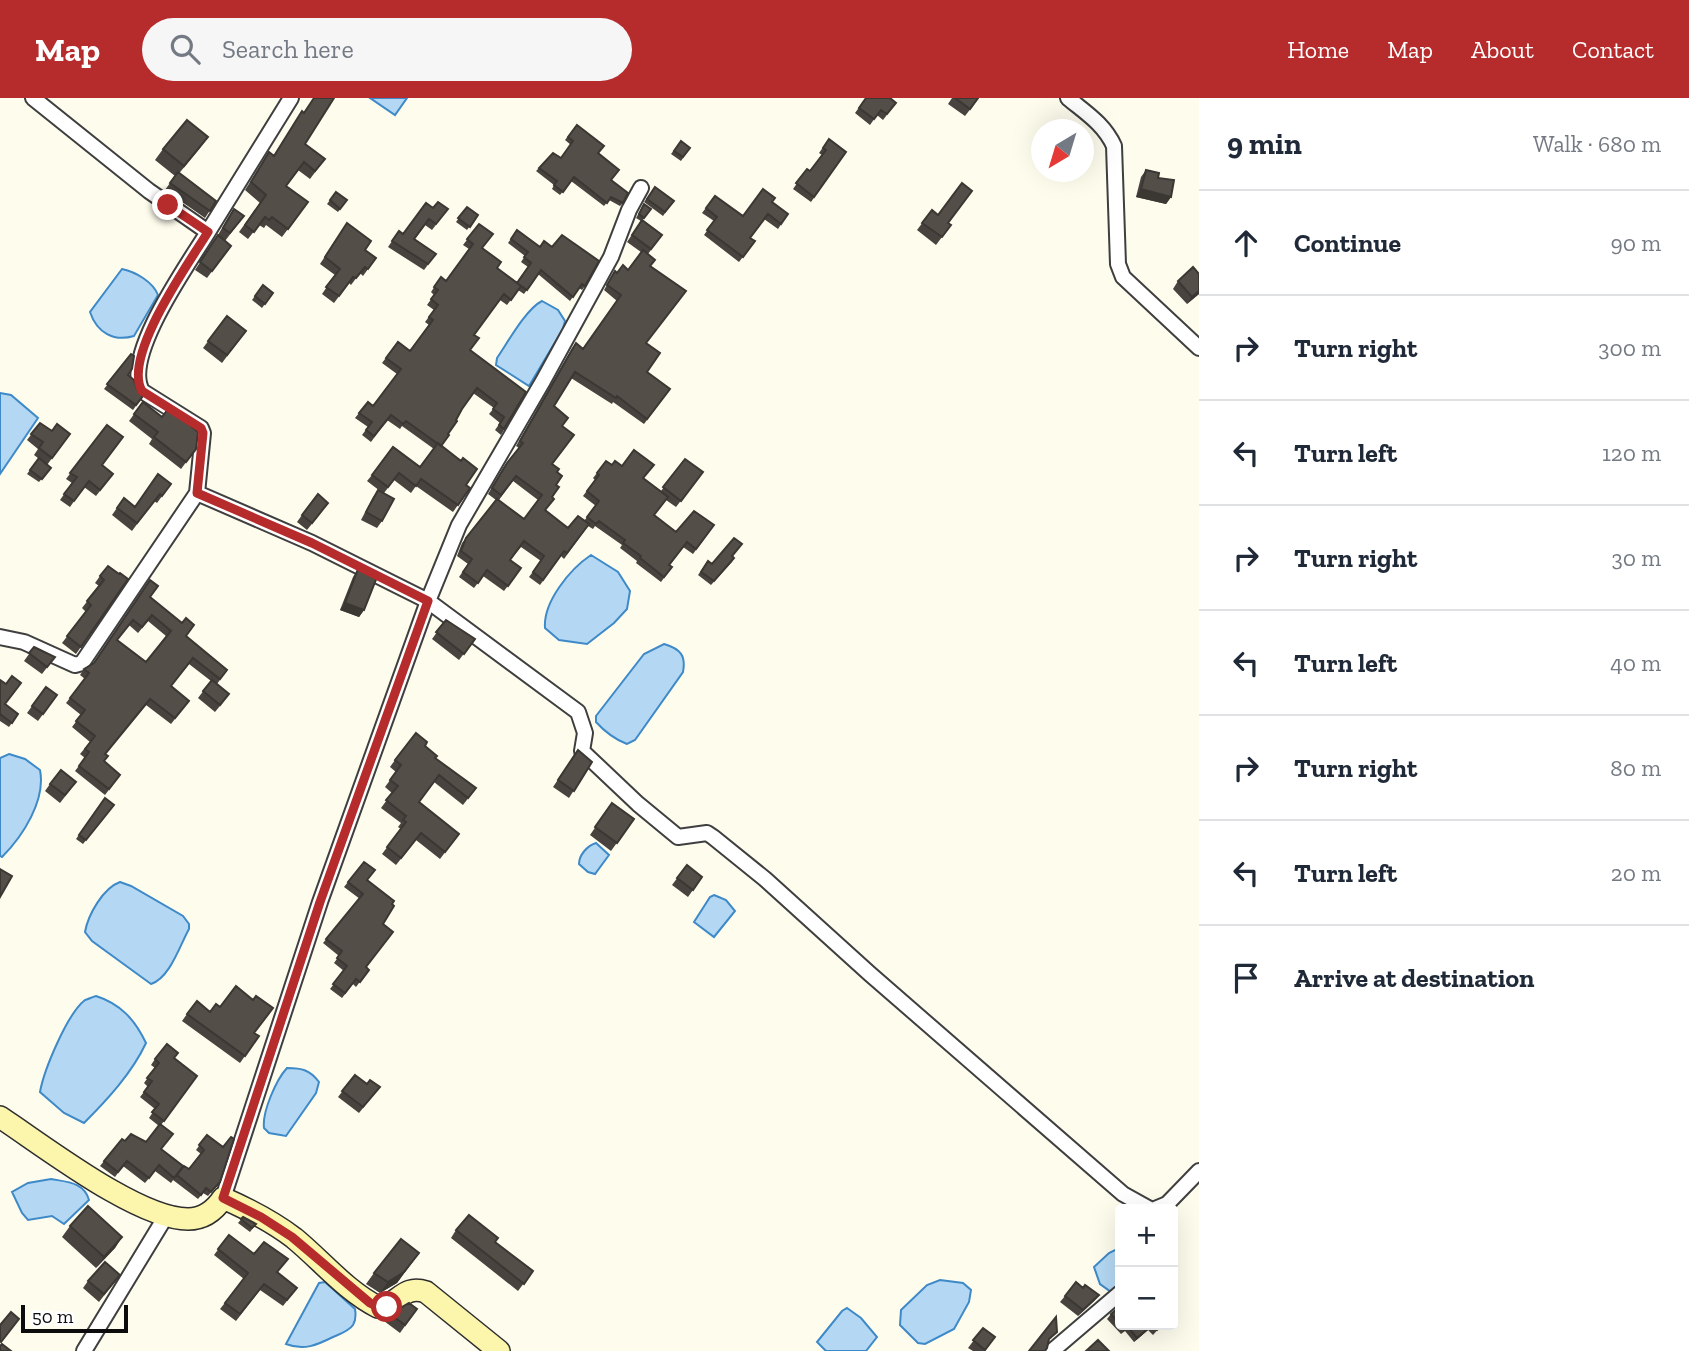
<!DOCTYPE html>
<html lang="en">
<head>
<meta charset="utf-8">
<style>
	:root { --surface:#fff; --page:#f6f6f7; --text:#1f2937; --muted:#747a83; --line:#e0e1e3; --accent:#b62b2b }
	body { margin:0; font-family:"Zilla Slab",serif; background:var(--page); color:var(--text) }
	.controls { position:absolute; right:21px; bottom:21px; display:grid; overflow:hidden; border-radius:7px; box-shadow:0 7px 28px #0002 }
	.controls button { width:63px; height:63px; display:grid; place-items:center; padding:0; border:0; border-bottom:2px solid var(--line); background:var(--surface); color:var(--text); font:35px sans-serif }
	.compass { position:absolute; left:1031px; top:21px; width:63px; height:63px; border-radius:50%; background:var(--surface); box-shadow:0 7px 28px #0002; rotate:218deg }
	.scale { position:absolute; left:21px; bottom:18px; width:107px; box-sizing:border-box; padding-left:7px; border:4px solid #0c0c0c; border-top:0; font-size:19px; line-height:24px; white-space:nowrap; color:#0c0c0c; -webkit-text-stroke:5px #fff; paint-order:stroke }
	.stop { position:absolute; width:21px; height:21px; margin:-16px; border:5px solid #b62b2b; border-radius:50%; background:#fff }
	.stop.end { background:#b62b2b; border-color:#fff; box-shadow:0 2px 7px #0008 }
	.list { margin:0; padding:0; list-style:none }
	h2 { display:flex; justify-content:space-between; align-items:center; height:91px; margin:0; padding:0 28px; font-size:30px }
	h2 small { font-size:23px; font-weight:400; color:var(--muted) }
	.list li { display:grid; grid-template-columns:46px 1fr auto; gap:21px; align-items:center; box-sizing:border-box; height:105px; padding:0 28px; border-top:2px solid var(--line) }
	.list b { display:block; font-size:26px; white-space:nowrap }
	.list em { font-size:23px; font-style:normal; color:var(--muted) }
	.icon { flex:none; width:38px; height:38px; fill:none; stroke:currentColor; stroke-width:2; stroke-linecap:round; stroke-linejoin:round }
	.map { position:relative; flex:none; width:1199px; height:1253px; overflow:hidden }
	header { display:flex; align-items:center; gap:42px; box-sizing:border-box; height:98px; padding:0 35px; background:var(--accent); color:#fff }
	header strong { font-size:33px }
	nav { display:flex; gap:38px; margin-inline-start:auto; font-size:24px }
	.search { width:490px; height:63px; background:var(--page); display:flex; align-items:center; gap:18px; box-sizing:border-box; padding:0 24px; border-radius:38px; color:var(--muted); font-size:26px }
	main { display:flex }
	aside { flex:1; background:var(--surface) }
	.map>svg:first-child { display:block }
	.water { fill:#b4d8f3; stroke:#3e89c7; stroke-width:2 }
	.lines { fill:none; stroke-linecap:round; stroke-linejoin:round }
	.street-casing { stroke:#3f3f3f; stroke-width:18 }
	.secondary-casing { stroke:#2e2e2e; stroke-width:24 }
	.street { stroke:#fff; stroke-width:14 }
	.secondary { stroke:#fbf6ab; stroke-width:21 }
	.wall { fill:#48433f; fill-rule:evenodd }
	.shaded-wall { fill:#3b3733 }
	.building { fill:#544e49; stroke:#3b3733; stroke-width:2; fill-rule:evenodd }
	.route { stroke:#b62b2b; stroke-width:9 }
</style>
</head>
<body>
<header>
<strong>Map</strong>
<div class="search"><svg class="icon" aria-label="search" viewBox="0 0 24 24"><circle cx="10" cy="10" r="6"/><path d="M15 15l6 6"/></svg>Search here</div>
<nav><a>Home</a><a>Map</a><a>About</a><a>Contact</a></nav>
</header>
<main>
<div class="map">
<svg width="1199" height="1253" viewBox="0 0 1199 1253">
	<rect width="100%" height="100%" fill="#fefced"/>
	<path class="water" d="M370,0h37l-12,17z
		M122,171c14,3 31,13 36,26l-24,41c-20,6 -37,-3 -44,-24z
		M542,203l16,9 7,11 -2,8 -34,57 -33,-21 1,-7c11,-16 29,-49 45,-57z
		M0,295l11,2 27,23 -38,56z
		M591,457l27,17 12,19 -3,18 -13,14 -27,21 -28,-4 -14,-12c-2,-26 25,-59 46,-73z
		M664,546c17,5 22,12 19,28l-48,68 -8,4c-13,-5 -22,-12 -31,-22v-6l48,-62z
		M9,656l16,5 15,11c6,30 -17,66 -38,87l-2,-1v-98z
		M596,745l13,12 -14,19 -7,-2 -9,-8c0,-9 8,-18 17,-21z
		M120,784l11,4 52,30 6,8v5c-9,16 -19,49 -38,55l-59,-43 -7,-9c3,-17 18,-44 35,-50z
		M714,797l12,5 9,11 -21,26 -20,-15 16,-25z
		M96,898c25,8 39,24 50,47 -14,30 -39,57 -62,80l-20,-10 -24,-21c4,-22 27,-78 45,-92 1,0 10,-4 11,-4z
		M287,970c15,0 23,2 32,14l-3,11 -30,43 -17,-3 -5,-5c-2,-16 12,-48 23,-60z
		M51,1081c16,3 33,3 38,21l-25,24 -12,-8 -24,4 -6,-7 -10,-21 16,-9z
		M1117,1151l3,1v36l-6,8 -14,-10 -6,-17 15,-14z
		M940,1182l23,3 8,7 -2,12 -15,27 -29,15 -7,-1 -18,-18 1,-15 26,-25z
		M325,1184l30,27c1,6 1,11 -2,16 -4,6 -13,9 -20,12 -16,8 -29,14 -47,7l33,-61z
		M847,1210l14,10 16,19 -11,14h-40l-9,-9 25,-31z"/>
	<g class="lines">
		<defs>
			<path id="street" d="M33,0l116,93 59,41 83,-134
				M1068,0c18,15 36,26 46,48l4,118 5,13 76,71
				M197,395l6,-60 -2,-5 -59,-37c-20,-35 47,-128 66,-159
				M0,539l24,5 51,23 7,-2 115,-170 115,50 116,58 150,111 7,21 -3,18 56,53 40,33 29,-4 6,4 52,42 105,95 253,220 27,15
				M223,1100l97,-296 108,-301 31,-76 84,-144 68,-124 18,-47 12,-22
				M1155,1111l12,-5 32,-33
				M84,1253l82,-135
				M1052,1253l68,-58"/>
			<path id="secondary" d="M0,1019c44,29 138,102 188,102 16,0 27,-9 35,-21 25,11 50,24 71,40 27,22 52,53 84,69 21,-1 24,-23 48,-15l73,59"/>
		</defs>
		<use href="#street" class="street-casing"/>
		<use href="#secondary" class="secondary-casing"/>
		<use href="#street" class="street"/>
		<use href="#secondary" class="secondary"/>
	</g>
	<path class="wall" d="M866,0l30,5 -13,17 -6,-5 -7,10 -15,-12z
		M952,0h27l-14,18 -17,-12z
		M577,27l22,28 24,50 -3,3 -11,-6 -5,6 -33,-25 -11,14 -8,-6 2,-4 -18,-14 3,-3 22,-10 10,-13 -6,-5z
		M208,39l-29,36 37,28 -11,17 -40,-28 10,-14 -20,-16 8,-11z
		M829,41l17,13 -35,50 -18,-13 14,-20 3,2 12,-16 -3,-2z
		M681,43l9,7 -9,13 -10,-7z
		M305,46l20,15 -15,20 -12,-9 -12,16 22,16 -26,35 -16,-12 -2,3 -5,-3 -11,14 -9,-7 21,-29 -15,-13 24,-38 4,4z
		M1146,72l12,8 13,19 -5,7 -30,-7 5,-20z
		M655,89l19,14 -11,15 -19,-14z
		M336,94l11,8 -9,12 -11,-8z
		M715,98l28,20 29,-14 16,12 -10,15 -14,-10 -14,19 5,3 -16,21 -35,-27 10,-14 -12,-8z
		M644,106l7,5 -9,12 20,14 -14,19 2,13 -4,76 1,29 23,17 -26,35 -31,-22 -1,2 -41,-26 -17,28 8,21 -10,37 5,8 -1,13 -4,12 -7,14 23,17 16,-7 12,-15 -13,-10 12,-16 -2,-2 4,-5 15,-8 10,1 22,13 17,12 24,-32 18,13 -27,35 -10,-7 -12,15 22,17 38,-7 -21,29 -10,-7 -13,18 2,2 -11,15 -25,-19 1,-2 -17,-13 2,-3 -27,-19 -2,3 -5,-3 -24,33 -3,-3 -21,29 -11,-8 12,-16 -20,-14 -11,13 11,8 -17,23 -21,-15 -9,12 -15,-11 9,-13 -11,-8 5,-13 34,-43 -8,-6 15,-26 16,-20 -3,-2 56,-98 4,-5 7,6 34,-48 -13,-11 11,-19 2,2 11,-3 13,-18 -14,-10 14,-21 -5,-3zM513,383l25,19 -14,19 -25,-19z
		M467,109l11,8 -11,15 -11,-8z
		M433,110l15,1 -16,21 -7,-5 -10,14 21,15 -12,16 -36,-23 11,-16 4,3z
		M932,112l19,15 -15,20 -19,-15z
		M229,118h15l-19,25 -7,-6z
		M347,125l18,27 11,8 -13,18 -3,-3 -9,12 -2,-2 -15,20 -12,-9 13,-19 -15,-11z
		M479,126l3,25 15,19 20,14 11,-15 -7,-5 4,-6 -17,-13 9,-13 68,56 -3,4 -3,-2 -9,13 -32,-27 -14,20 -6,-4 -11,15 -7,-5 -26,35 -4,15 56,42 -25,43 -6,-5 5,-7 -11,-9 5,-6 -21,-15 -12,16 -20,37 25,39 4,3 -17,24 -37,-26 -5,7 -17,-13 -10,13 -2,28 -5,7 -16,-8 12,-23 5,-7 2,1 -13,-10 5,-6 48,-8 14,-18 -32,-23 -2,3 -13,-9 -16,22 -9,-7 6,-8 -13,-9 13,-16 5,4 24,-32 -15,-11 16,-21 12,9 19,-26 -4,-3 9,-12 -7,-5 7,-10 -3,-3 10,-15 5,4 23,-32 -6,-4z
		M218,137l13,11 -24,32 -12,-8z
		M1199,176v20l-12,10 -14,-15 5,-8z
		M263,187l10,8 -11,15 -10,-8z
		M227,218l19,15 -24,32 -19,-15z
		M131,256l-3,21 9,14 6,7 -10,14 -29,-21z
		M143,304l19,15 34,32 -15,20 -32,-25 3,-5 -23,-18z
		M40,325l12,8 18,3 -23,31 -13,-10 4,-6 -11,-9z
		M107,327l-5,40 11,9 -17,22 -12,-9 -14,20 -10,-7 12,-17 -6,-4z
		M39,360l12,10 -12,14 -12,-8z
		M171,386l-14,19 -3,-2 -22,30 -20,-16 12,-17 11,9z
		M323,412l-16,20 -10,-8 5,-7z
		M732,458l2,2 -2,4 -21,23 -13,-10 10,-14 4,3z
		M358,471l6,41 -5,7 -19,-7 13,-33z
		M119,476l9,5 -52,75 -14,-11 24,-31 -4,-4 17,-22 -4,-3 5,-7z
		M150,499l36,39 41,34 -10,14 7,17 -9,11 -17,-14 13,-17 -22,-17 -18,22 18,15 -18,23 -25,-19 -41,49 -1,7 16,14 -15,20 -30,-24 10,-13 -5,-4 10,-12 -18,-15 9,-12 -15,-12 19,-24 -5,-4 4,-6 10,-6zM148,523l18,15 -20,26 -29,-22 12,-15 9,8z
		M446,522l29,19 -16,21 -27,-21z
		M34,549l21,10 -13,17 -18,-13z
		M0,582l5,24 13,10 -9,13 -9,-6z
		M46,589l11,8 -19,26 -11,-8z
		M425,648l10,12 41,30 -13,17 -29,-23 -15,20 40,32 -19,25 -24,-19 -20,25 -14,-11 19,-25 -3,-2 3,-4 -20,-15 11,-15 -7,-6 11,-15 -6,-5 5,-7z
		M578,652l14,12 -23,36 -16,-11z
		M50,686l21,5 -11,14 -15,-12z
		M105,700l9,7 -31,39 -7,-5z
		M612,705l22,16 -23,32 -21,-16z
		M364,764l3,19 25,23 -26,63 -1,8 -9,12 -3,-3 -11,14 -12,-9 14,-18 -10,-8 5,-7 -16,-13 37,-44 -16,-12z
		M687,767l15,12 -14,20 -16,-12z
		M187,916l68,19 4,3 -19,27 -58,-42z
		M174,960l23,18 -36,49v24l22,17 -12,17 -16,-12 -10,12 -22,-17 -8,11 -15,-11 22,-27 3,2 21,1 13,-16 -10,-8 6,-9 -15,-12 8,-10 -4,-4 11,-15 -4,-3 4,-6z
		M355,977l12,9 13,3 -21,26 -21,-16z
		M207,1037l13,47 -12,14 -5,-3 -5,6 -25,-19 11,-14 5,3 12,-15 -5,-4z
		M243,1119l13,7 -6,8 -12,-9z
		M70,1128l52,11 -7,11 -19,20 -34,-31z
		M456,1132l39,12 38,29 -15,20 -67,-53z
		M229,1137l68,53 -14,18 -23,-16 -24,31 -16,-12 24,-30 -30,-24z
		M419,1155l-22,30 -17,10 -14,-9 8,-11z
		M120,1177l-21,27 -16,-14 5,-7z
		M1083,1190l16,7 -5,6 -16,15 -18,-14 5,-6z
		M417,1211l-17,24 -16,-12 6,-7z
		M1111,1216l51,11 -9,10 -5,-5 -14,12 -9,-11 -4,3 -14,-15z
		M983,1230l12,9 -10,14h-12l-5,-3z"/>
	<path class="shaded-wall" d="M208,39l-8,11 -24,29 8,-11z
		M1141,91l30,8 -5,7 -30,-7z
		M1199,193v3l-12,10 5,-7z
		M345,505l19,7 -5,7 -19,-7z
		M122,1139l-7,11 -19,20 8,-11z
		M419,1155l-22,30 -17,10 8,-11z
		M1099,1197l-5,6 -16,15 5,-6z
		M1151,1228l-3,4 -14,12 3,-4z"/>
	<path class="building" d="M314,0h20l-29,46 20,15 -10,12 -11,-9 -18,24 22,16 -20,27 -16,-12 -3,3 -4,-3 -11,15 -9,-7 21,-30 -15,-13 18,-30 5,4 28,-45 2,2z
		M866,0h24l6,5 -9,11 -6,-4 -7,9 -15,-11z
		M955,0h23l-8,11z
		M187,22l21,17 -24,29 -21,-17z
		M577,27l27,21 -6,7 21,17 -8,10 17,13 -5,10 -12,-6 -4,6 -33,-26 -11,15 -9,-7 3,-4 -18,-13 14,-15 8,5 12,-17 -5,-4z
		M829,41l17,13 -32,45 -18,-14 11,-14 3,2 16,-21 -3,-2z
		M681,43l9,7 -7,9 -9,-6z
		M1146,72l13,3 -1,5 16,2 -3,17 -30,-8z
		M178,74l38,29 -6,10 -40,-28z
		M962,85l10,8 -24,32 3,2 -9,12 -20,-14 10,-13 6,5z
		M655,89l19,14 -9,11 -18,-13z
		M763,91l12,9 -3,4 16,12 -7,10 -13,-10 -18,24 5,3 -12,16 -36,-27 10,-13 -11,-9 9,-12 28,20z
		M336,94l11,8 -7,9 -10,-9z
		M438,104l10,7 -12,15 -7,-5 -15,20 22,15 -8,10 -36,-23 7,-10 4,3 23,-31 7,5z
		M644,106l7,5 -7,9 -5,-4z
		M467,109l11,8 -8,12 -12,-9z
		M234,111l10,7 -14,17 -7,-5z
		M642,122l20,15 -11,14 -19,-14z
		M347,125l24,18 -6,9 11,8 -8,11 -3,-2 -9,11 -3,-1 -14,19 -13,-9 14,-18 -15,-12z
		M479,126l14,10 -11,14 19,14 -4,6 24,18 -10,14 -7,-6 -30,41 5,3 -9,12 56,42 -22,37 -5,-4 5,-8 -11,-8 4,-6 -20,-15 -15,21 -6,11 1,1 -9,13 1,1 -8,11 -35,-25 -3,3 -12,-9 -17,21 -8,-6 6,-8 -13,-9 9,-11 5,4 28,-37 -15,-11 12,-16 12,9 23,-31 -4,-3 9,-12 -7,-6 7,-9 -4,-3 7,-10 5,4 27,-37 -6,-5z
		M517,132l23,17 4,-6 8,6 10,-12 37,26 -14,25 -3,-2 -9,13 -32,-27 -14,20 -10,-7 14,-20 -7,-6 4,-5 -17,-13z
		M218,137l13,11 -19,25 -12,-9z
		M643,152l12,10 -5,6 36,25 -40,52 14,10 -13,19 23,17 -23,30 -30,-23 -1,2 -41,-26 -21,34 14,12 -6,8 12,9 -22,29 7,5 -2,3 5,4 -6,9 3,2 -7,10 2,2 -9,11 23,18 10,-12 11,8 -22,29 -3,-2 -21,29 -10,-8 11,-16 -20,-15 -14,19 11,8 -13,18 -21,-16 -9,13 -15,-11 9,-13 -11,-8 5,-13 31,-39 27,20 18,-24 -26,-19 -15,19 -9,-7 15,-25 16,-20 -3,-2 56,-98 7,6 38,-54 -14,-10 8,-14 2,2 6,-8 5,5z
		M1193,169l6,7v17l-7,6 -14,-16z
		M263,187l10,8 -8,11 -10,-8z
		M227,218l19,15 -19,24 -19,-14z
		M131,256l3,2 -2,13 -4,6 6,5 3,9 6,7 -7,9 -29,-21z
		M143,304l19,15 6,-8 26,16 -2,2 6,5 -2,17 -10,13 -32,-25 4,-5 -24,-18z
		M40,325l12,8 5,-7 13,10 -18,24 -13,-10 4,-6 -12,-8z
		M107,327l16,12 -21,28 11,9 -13,16 -11,-9 -15,20 -10,-7 13,-17 -7,-4z
		M438,345l23,18 2,-3 14,11 -11,16 4,3 -12,17 -37,-26 -5,7 -17,-13 -11,14 -16,-12 21,-28 27,20z
		M634,352l20,15 -11,13 25,19 -14,18 22,17 18,-21 20,14 -18,24 -9,-7 -18,23 3,2 -8,10 -24,-19 1,-2 -18,-13 2,-3 -26,-19 -3,3 -9,-7 12,-16 -12,-10 12,-16 -2,-2 9,-12 6,4 3,-4 7,5z
		M39,360l12,10 -9,11 -12,-9z
		M685,361l18,13 -22,29 -18,-14z
		M158,376l13,10 -9,12 -2,-2 -23,29 -20,-15 7,-10 11,9z
		M378,392l16,9 -12,22 -16,-9z
		M318,396l10,9 -16,20 -10,-8z
		M734,440l8,6 -10,12 2,2 -20,23 -13,-9 7,-11 4,3z
		M108,468l11,8 1,-1 8,6 -47,68 -14,-11 24,-31 -4,-4 17,-21 -4,-4z
		M358,471l19,8 -13,33 -19,-7z
		M150,482l8,6 -8,11 32,26 4,-5 8,7 -8,11 41,34 -7,9 -27,-21 -22,28 18,15 -14,17 -25,-19 -45,55 3,2 -4,5 16,14 -11,14 -30,-23 10,-14 -4,-3 10,-13 -19,-15 9,-11 -15,-12 19,-25 -5,-4 10,-6zM152,517l19,16 -25,31 -29,-22 16,-20 9,7z
		M446,522l29,19 -11,15 -28,-22z
		M34,549l21,10 -8,10 -18,-14z
		M12,578l9,7 -16,21 13,10 -6,9 -12,-9v-34l6,4z
		M212,582l17,14 -9,11 -17,-14z
		M46,589l11,8 -14,19 -11,-8z
		M416,635l11,9 -2,4 12,10 -2,2 41,30 -8,10 -29,-23 -20,27 40,32 -14,18 -24,-19 -20,25 -14,-11 19,-25 -3,-2 3,-4 -20,-16 12,-14 -8,-6 11,-15 -6,-5z
		M578,652l14,12 -18,29 -16,-11z
		M61,672l15,12 -11,13 -15,-11z
		M105,700l9,7 -28,35 -7,-5z
		M612,705l22,16 -17,24 -22,-16z
		M364,764l11,8 -8,10 27,21 -2,3 2,2 -11,18 10,8 -27,35 3,3 -9,12 -4,-3 -11,14 -12,-9 14,-18 -10,-8 5,-7 -16,-12 37,-45 -15,-12z
		M687,767l15,12 -9,13 -16,-12z
		M0,771l12,7 -12,21z
		M236,888l17,14 3,-4 17,12 -19,25 5,3 -14,20 -58,-42 10,-13 13,11 6,-8 4,3z
		M167,946l11,9 -4,5 23,18 -33,45 -12,-9 7,-8 -15,-12 8,-11 -5,-3 12,-15 -4,-4z
		M355,977l12,9 3,-4 10,7 -17,20 -21,-16z
		M160,1026l13,10 -12,15 22,17 -9,12 -15,-13 -10,13 -22,-17 -9,11 -14,-11 18,-22 3,2 6,-7 15,8z
		M207,1037l16,12 8,-10 3,2 -14,43 -9,10 -5,-4 -5,7 -24,-20 7,-9 5,3 15,-19 -5,-5z
		M88,1108l34,31 -18,20 -34,-31z
		M469,1117l29,23 -3,4 38,29 -9,13 -68,-54z
		M243,1119l13,7 -4,4 -11,-9z
		M229,1137l25,19 10,-12 24,17 -11,13 20,16 -10,12 -23,-16 -24,30 -15,-11 23,-30 -30,-24z
		M401,1141l18,14 -15,19 -16,10 -14,-9z
		M105,1164l15,13 -16,19 -16,-13z
		M1076,1184l7,6 2,-3 14,10 -16,15 -18,-14z
		M409,1205l8,6 -12,16 -15,-11z
		M1120,1208v19h41l-4,5 -6,-4 -14,12 -9,-11 -4,3 -13,-16z
		M11,1214l8,7 -18,23 -1,-1v-16z
		M1056,1219l1,15 -8,7 -2,9 -2,3h-16z
		M983,1230l12,9 -10,13 -12,-10z
		M1098,1242l11,11h-23z
		M2,1246l9,7h-11v-5z"/>
	<g class="lines">
		<path class="route" d="M168,107l40,27c-19,31 -86,124 -66,159l59,37 2,5 -6,60 115,50 116,58 -108,301 -97,296 38,19 31,20 78,66 8,4h9"/>
	</g>
</svg>
<div class="controls">
<button>+</button>
<button>−</button>
</div>
<svg class="compass" viewBox="-18 -18 36 36"><path d="M0-13l5 13h-10z" fill="#e53935"/><path d="M0 13l5-13h-10z" fill="#747a83"/></svg>
<div class="scale">50 m</div>
<div class="stop" style="left:387px;top:1209px"></div>
<div class="stop end" style="left:168px;top:107px"></div>
</div>
<aside>
<h2>9 min<small>Walk · 680 m</small></h2>
<ul class="list">
<li><svg class="icon" aria-label="ahead" viewBox="0 0 24 24"><path d="M12 20V5M6 11l6-6 6 6"/></svg><div><b>Continue</b></div><em>90 m</em></li>
<li><svg class="icon" aria-label="right" viewBox="0 0 24 24"><path d="M7 20v-9h11M14 6l5 5-5 5"/></svg><div><b>Turn right</b></div><em>300 m</em></li>
<li><svg class="icon" aria-label="left" viewBox="0 0 24 24"><path d="M17 20v-9H6M10 6l-5 5 5 5"/></svg><div><b>Turn left</b></div><em>120 m</em></li>
<li><svg class="icon" aria-label="right" viewBox="0 0 24 24"><path d="M7 20v-9h11M14 6l5 5-5 5"/></svg><div><b>Turn right</b></div><em>30 m</em></li>
<li><svg class="icon" aria-label="left" viewBox="0 0 24 24"><path d="M17 20v-9H6M10 6l-5 5 5 5"/></svg><div><b>Turn left</b></div><em>40 m</em></li>
<li><svg class="icon" aria-label="right" viewBox="0 0 24 24"><path d="M7 20v-9h11M14 6l5 5-5 5"/></svg><div><b>Turn right</b></div><em>80 m</em></li>
<li><svg class="icon" aria-label="left" viewBox="0 0 24 24"><path d="M17 20v-9H6M10 6l-5 5 5 5"/></svg><div><b>Turn left</b></div><em>20 m</em></li>
<li><svg class="icon" aria-label="arrive" viewBox="0 0 24 24"><path d="M6 21V4h12l-3 4 3 4H6"/></svg><div><b>Arrive at destination</b></div></li>
</ul>
</aside>
</main>
</body>
</html>
